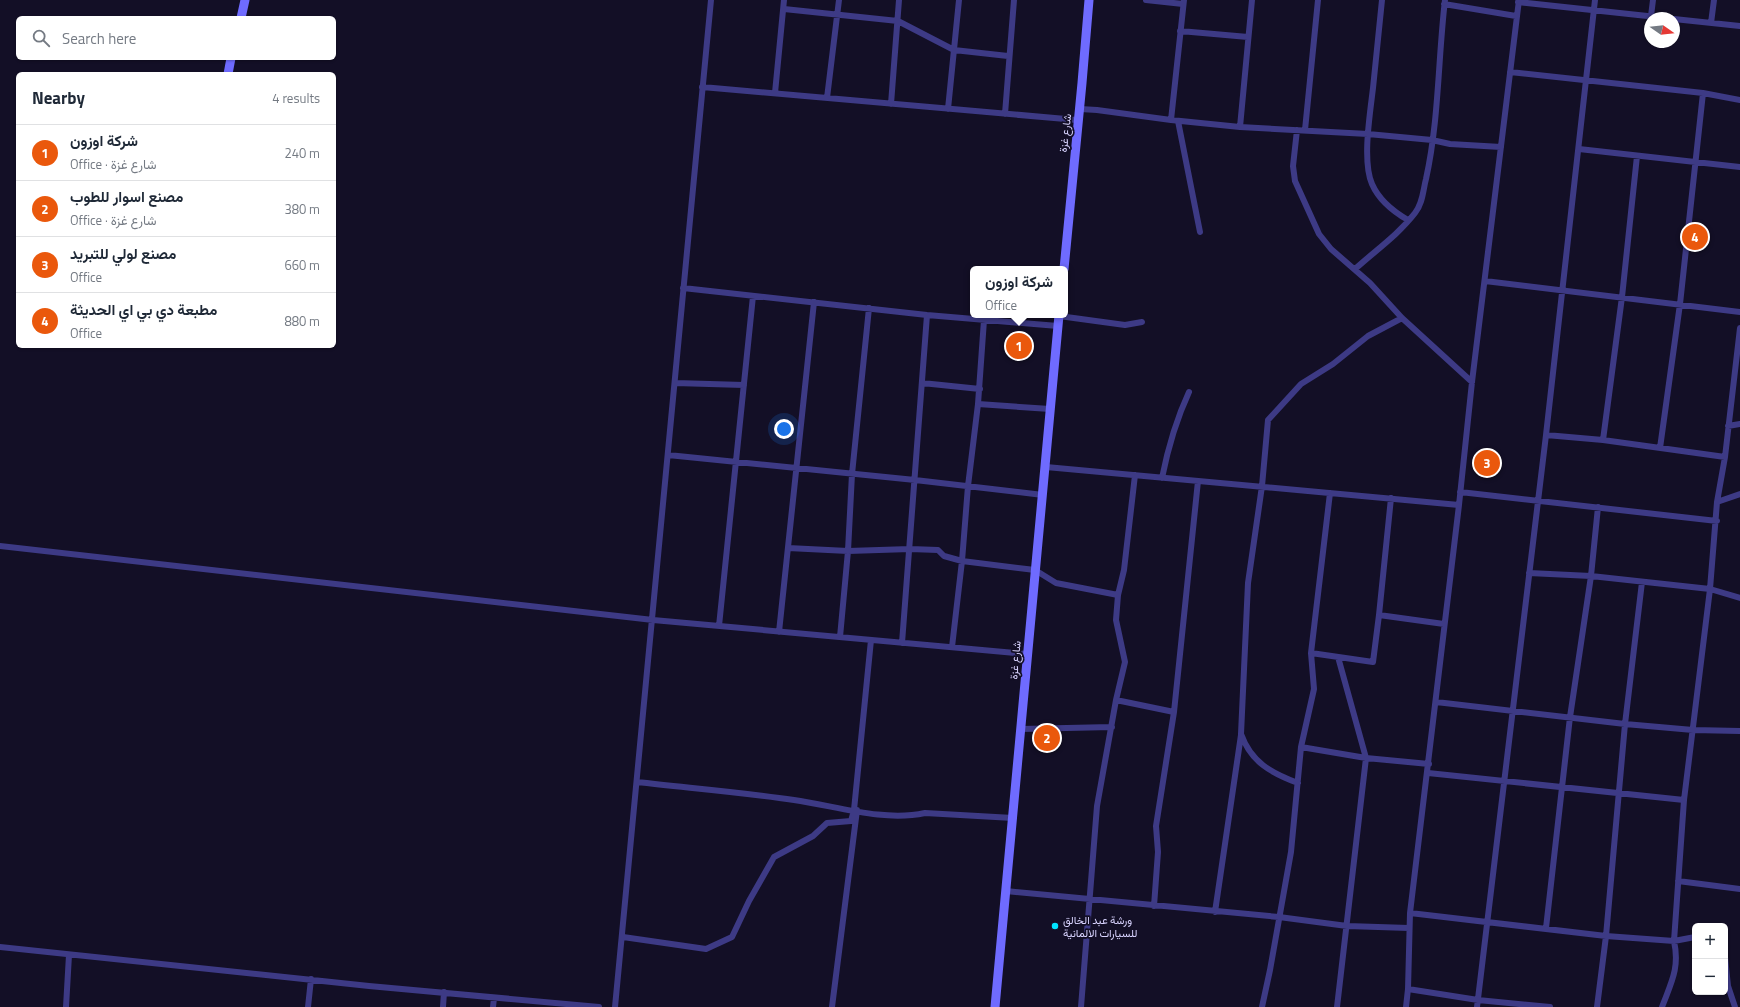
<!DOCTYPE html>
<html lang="en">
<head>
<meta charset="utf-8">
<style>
	:root { --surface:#fff; --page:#f2f2f3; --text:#1f2937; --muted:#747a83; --line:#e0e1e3; --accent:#ea580c }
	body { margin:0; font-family:"Titillium Web",Vazirmatn,sans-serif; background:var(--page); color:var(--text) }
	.controls { position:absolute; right:12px; bottom:12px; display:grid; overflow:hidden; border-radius:6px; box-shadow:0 1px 3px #0004 }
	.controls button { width:36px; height:36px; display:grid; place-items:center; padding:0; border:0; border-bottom:1px solid var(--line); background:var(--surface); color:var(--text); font:20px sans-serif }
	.compass { position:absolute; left:1644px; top:12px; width:36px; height:36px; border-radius:50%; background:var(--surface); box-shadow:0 1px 3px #0004; rotate:104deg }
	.you { position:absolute; left:784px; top:429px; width:14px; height:14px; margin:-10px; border:3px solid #fff; border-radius:50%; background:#1a73e8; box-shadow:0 0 0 6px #1a73e833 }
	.badge { display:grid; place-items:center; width:26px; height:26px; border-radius:50%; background:var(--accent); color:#fff; font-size:13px; font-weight:700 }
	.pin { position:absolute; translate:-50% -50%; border:2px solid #fff; box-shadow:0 1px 4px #0006 }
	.popup { position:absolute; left:970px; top:266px; width:98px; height:52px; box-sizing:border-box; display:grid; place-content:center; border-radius:6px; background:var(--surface); filter:drop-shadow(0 1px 3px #0005); font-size:13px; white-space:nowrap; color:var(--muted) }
	.popup b { font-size:15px; color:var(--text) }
	.popup::after { content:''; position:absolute; left:50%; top:100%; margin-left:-8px; border:8px solid transparent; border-top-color:var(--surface) }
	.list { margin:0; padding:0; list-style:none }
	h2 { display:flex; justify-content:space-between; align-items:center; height:52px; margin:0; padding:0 16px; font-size:17px }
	h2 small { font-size:13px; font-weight:400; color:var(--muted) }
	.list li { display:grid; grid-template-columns:26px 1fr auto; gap:12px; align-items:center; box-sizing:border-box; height:56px; padding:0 16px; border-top:1px solid var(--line) }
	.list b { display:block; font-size:15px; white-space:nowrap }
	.list p { margin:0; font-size:13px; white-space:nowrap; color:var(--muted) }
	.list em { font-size:13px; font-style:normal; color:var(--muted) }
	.icon { flex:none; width:22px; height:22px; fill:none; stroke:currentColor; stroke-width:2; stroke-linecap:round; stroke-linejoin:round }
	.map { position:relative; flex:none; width:1740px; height:1007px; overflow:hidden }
	.search { position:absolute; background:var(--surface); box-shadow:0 1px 3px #0004; left:16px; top:16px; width:320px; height:44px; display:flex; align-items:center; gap:10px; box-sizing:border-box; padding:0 14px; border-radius:6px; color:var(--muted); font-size:15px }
	.panel { position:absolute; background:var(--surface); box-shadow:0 1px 3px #0004; left:16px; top:72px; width:320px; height:276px; border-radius:6px }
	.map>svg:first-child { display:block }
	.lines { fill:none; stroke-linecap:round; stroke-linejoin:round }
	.street { stroke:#3d3a85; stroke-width:6 }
	.secondary { stroke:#6f6bff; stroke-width:9 }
	.poi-dot { fill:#00e5ff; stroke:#130f26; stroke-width:1.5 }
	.labels { text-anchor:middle; stroke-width:3.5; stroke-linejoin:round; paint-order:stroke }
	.street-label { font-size:11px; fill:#d9d4ff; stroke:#130f26 }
	.poi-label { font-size:11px; fill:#d9d4ff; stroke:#130f26; text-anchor:start }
</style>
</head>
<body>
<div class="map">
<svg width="1740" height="1007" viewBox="0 0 1740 1007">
	<rect width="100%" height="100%" fill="#130f26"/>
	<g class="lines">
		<path class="street" d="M1146,0l37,4
			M1382,0c-3,29 -6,59 -9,88 -3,26 -11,73 -1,96 7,16 22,28 36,36
			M1518,2l148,16
			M1444,4l72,12
			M784,9l114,12 56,29 54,6
			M1651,16l2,-16
			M1674,19l66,7
			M1711,23l3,-23
			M1180,31l68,6
			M1510,72l193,21 37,7
			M702,87l375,33
			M775,93l9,-93
			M827,98l12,-98
			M891,104l8,-104
			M948,109l11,-109
			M1080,109l17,1 74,10 69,7 128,7 64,6 18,4 51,3
			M1005,114l9,-114
			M1171,120l13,-120
			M1178,121l22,111
			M1240,127l12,-127
			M1297,130l-4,36 2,15 24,53 12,15 39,34 32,35 70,64
			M1305,130l13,-130
			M1579,149l161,18
			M1355,269c21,-19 43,-34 60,-56 8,-10 8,-23 11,-34 13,-59 12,-120 19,-179
			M1485,281l255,31
			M683,288l244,27 131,11
			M1059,316l66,9 17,-3
			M675,383l69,2
			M922,383l58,6
			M978,404l72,5
			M1728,426l12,-2
			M1546,435l57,5 122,17
			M1603,440l19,-143 15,-141
			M1660,448l20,-144 23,-211
			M668,455l247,25 128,15
			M1046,467l413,38
			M1162,478c6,-30 14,-58 27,-86
			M1460,492l257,29
			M1330,493l-19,160 62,9 6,-47 65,9
			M1717,502l23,-8
			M0,546l653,74 374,34
			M788,548l60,3 62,-2 28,1 6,6 18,5 73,9 21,13 62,12
			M1529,573l62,3 119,13 30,9
			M1379,615l12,-117
			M719,626l34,-330
			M779,632l35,-330
			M840,637l8,-86 4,-77 17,-166
			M902,643l25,-328
			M952,647l10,-86 6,-75 10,-82 6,-84
			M1116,700l58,12
			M1436,702l189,22 68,6 47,1
			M1021,729l91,-2
			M1301,747l13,-58 -3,-36
			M1428,773l256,27
			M637,782c52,6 104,10 157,18 42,6 89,22 131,13l88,5
			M1298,783c-27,-10 -47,-21 -57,-49l7,-151 14,-97 6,-66 33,-36 32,-20 35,-28 34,-18
			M1678,881l62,8
			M1006,891l273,26 68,9 62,2
			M1154,906l4,-54 -2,-26 18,-114 24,-231
			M1215,912l26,-177
			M1410,913l196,23 68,5 21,-4
			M1546,928l24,-211 21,-141 7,-69
			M623,937l83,12 26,-12 17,-36 25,-44 39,-21 14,-13 24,-2 3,-11 17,-170
			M0,947l369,39 230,21
			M1725,957l3,29 7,21
			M1408,989l70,11 72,7
			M66,1007l3,-52
			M308,1007l3,-28
			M443,1007l1,-15
			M493,1007l1,-9
			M615,1007l96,-1007
			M832,1007l25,-197
			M1081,1007l16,-201 19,-106 9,-38 -9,-42 2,-25 6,-25 11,-95
			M1262,1007l8,-37 21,-118 10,-105 65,11 63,6
			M1337,1007l29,-249 -28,-101
			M1406,1007l2,-18 2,-76 49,-408 13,-123 47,-382
			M1477,1007l69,-572 49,-435
			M1597,1007l9,-71 19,-212 17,-142
			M1662,1007c9,-24 18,-39 12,-66l10,-141 26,-211 7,-87 8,-45 15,-129"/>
		<path class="secondary" d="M241,18l4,-18
			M228,74l3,-16
			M1064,269l18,-186 7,-83
			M995,1007l64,-692"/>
	</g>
	<circle class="poi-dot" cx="1055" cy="926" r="4"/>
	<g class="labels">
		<g class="street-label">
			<text transform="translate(1065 133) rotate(-83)" y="4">شارع غزة</text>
			<text transform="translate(1015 660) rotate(-85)" y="4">شارع غزة</text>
		</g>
		<g class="poi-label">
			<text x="1063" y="924">ورشة عبد الخالق<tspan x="1063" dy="13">للسيارات الالمانية</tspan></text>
		</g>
	</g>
</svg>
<div class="controls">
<button>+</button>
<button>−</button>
</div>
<svg class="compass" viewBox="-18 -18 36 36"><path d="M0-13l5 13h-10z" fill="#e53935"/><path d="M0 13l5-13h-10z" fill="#747a83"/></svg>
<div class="you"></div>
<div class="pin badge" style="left:1019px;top:346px">1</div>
<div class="popup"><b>شركة اوزون</b>Office</div>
<div class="pin badge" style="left:1047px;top:738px">2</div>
<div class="pin badge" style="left:1487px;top:463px">3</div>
<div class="pin badge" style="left:1695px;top:237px">4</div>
<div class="search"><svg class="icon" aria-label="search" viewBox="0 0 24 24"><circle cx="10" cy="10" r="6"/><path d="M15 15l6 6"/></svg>Search here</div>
<section class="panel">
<h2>Nearby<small>4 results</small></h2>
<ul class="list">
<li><span class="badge">1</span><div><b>شركة اوزون</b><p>Office · شارع غزة</p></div><em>240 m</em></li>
<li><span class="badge">2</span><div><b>مصنع اسوار للطوب</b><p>Office · شارع غزة</p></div><em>380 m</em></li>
<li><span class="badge">3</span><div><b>مصنع لولي للتبريد</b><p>Office</p></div><em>660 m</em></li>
<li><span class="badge">4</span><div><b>مطبعة دي بي اي الحديثة</b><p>Office</p></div><em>880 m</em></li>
</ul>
</section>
</div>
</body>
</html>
